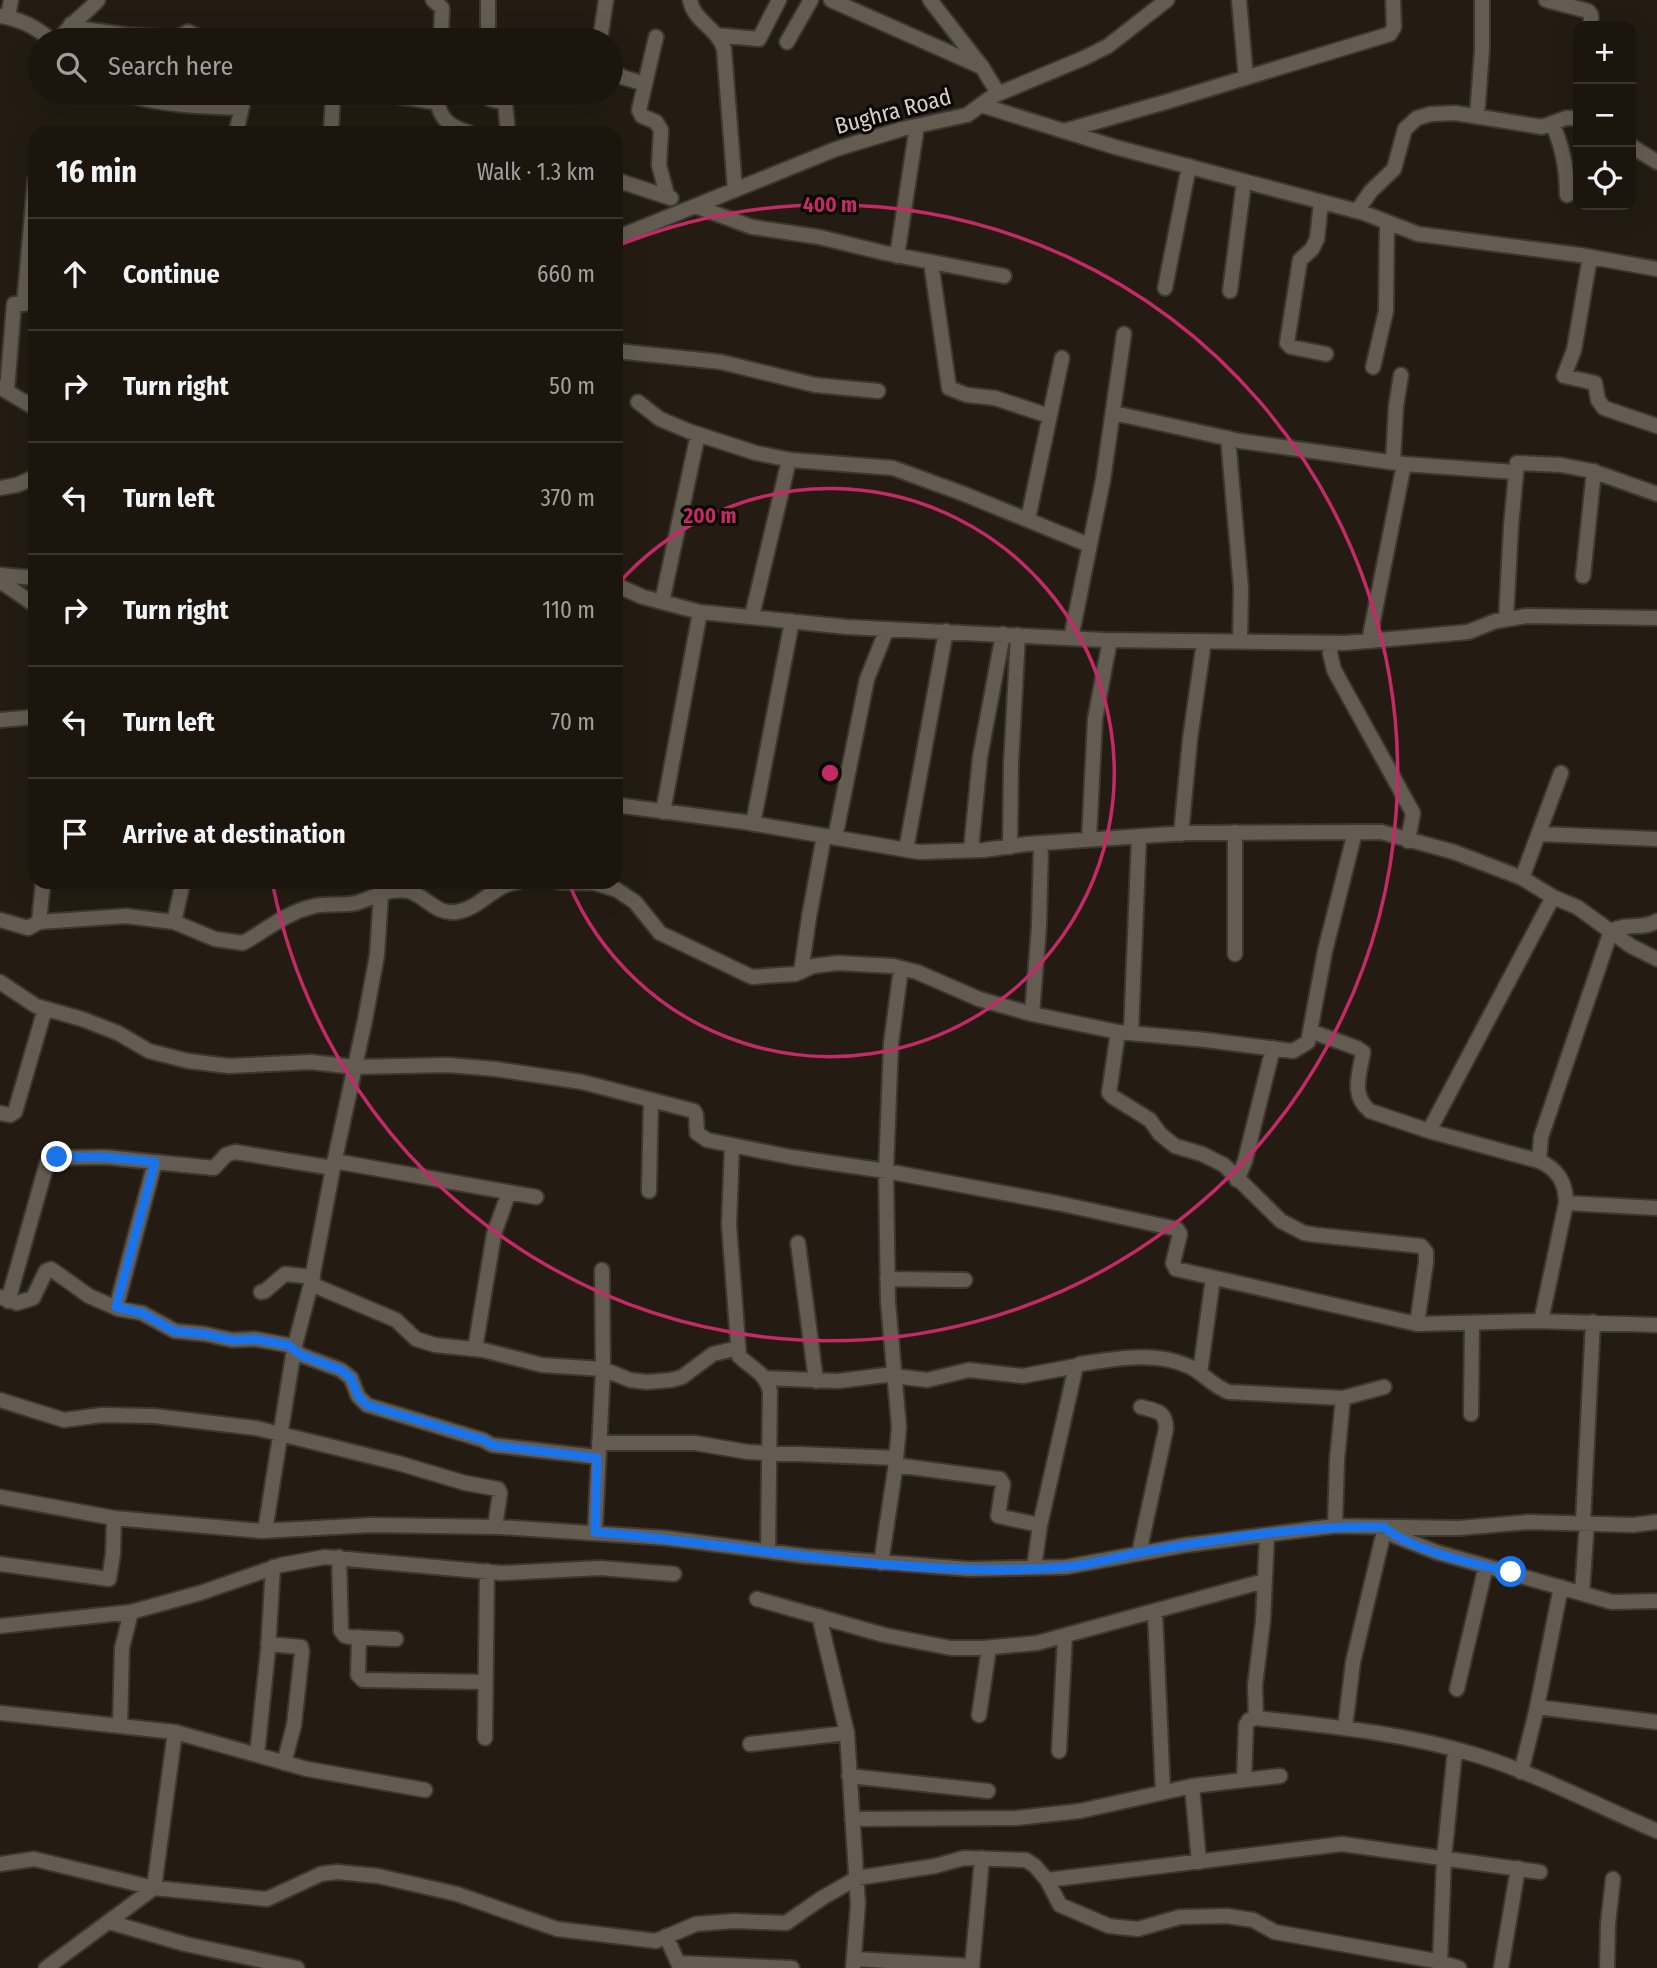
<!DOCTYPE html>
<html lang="en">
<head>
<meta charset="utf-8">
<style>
	:root { --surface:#1b150e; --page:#28221c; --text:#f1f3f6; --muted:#a09f9e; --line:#39342e }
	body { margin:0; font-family:"Fira Sans Condensed",sans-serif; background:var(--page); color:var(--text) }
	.controls { position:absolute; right:21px; top:21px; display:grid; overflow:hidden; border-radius:14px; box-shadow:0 7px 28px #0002 }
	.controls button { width:63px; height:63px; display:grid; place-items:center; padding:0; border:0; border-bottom:2px solid var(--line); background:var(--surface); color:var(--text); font:35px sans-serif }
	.stop { position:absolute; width:21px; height:21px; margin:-16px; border:5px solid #1a73e8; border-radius:50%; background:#fff }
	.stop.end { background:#1a73e8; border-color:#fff; box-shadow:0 2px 7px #0008 }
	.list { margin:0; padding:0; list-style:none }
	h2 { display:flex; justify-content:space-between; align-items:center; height:91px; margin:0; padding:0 28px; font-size:30px }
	h2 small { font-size:23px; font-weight:400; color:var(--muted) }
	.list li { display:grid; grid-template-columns:46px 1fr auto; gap:21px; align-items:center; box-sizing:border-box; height:112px; padding:0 28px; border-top:2px solid var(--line) }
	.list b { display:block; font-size:26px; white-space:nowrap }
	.list em { font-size:23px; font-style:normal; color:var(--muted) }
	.icon { flex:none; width:38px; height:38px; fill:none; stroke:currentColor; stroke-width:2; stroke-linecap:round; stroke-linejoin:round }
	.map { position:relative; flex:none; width:1657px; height:1968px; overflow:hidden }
	.search { position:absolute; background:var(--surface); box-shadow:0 7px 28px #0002; left:28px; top:28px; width:595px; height:77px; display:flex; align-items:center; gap:18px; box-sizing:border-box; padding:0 24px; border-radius:38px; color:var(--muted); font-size:26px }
	.panel { position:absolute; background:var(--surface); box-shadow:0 7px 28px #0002; left:28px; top:126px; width:595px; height:763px; border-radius:21px }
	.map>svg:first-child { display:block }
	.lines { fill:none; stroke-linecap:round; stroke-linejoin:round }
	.minor-casing { stroke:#3d3731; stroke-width:18 }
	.minor { stroke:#655c51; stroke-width:14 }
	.route { stroke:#1a73e8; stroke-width:9 }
	.ring { fill:none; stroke:#c42a66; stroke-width:3.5 }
	.labels { text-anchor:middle; stroke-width:6; stroke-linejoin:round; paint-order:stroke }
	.street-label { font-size:23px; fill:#d6d0ca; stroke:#0a0704 }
	.centre { fill:#c42a66; stroke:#0a0704; stroke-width:3.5 }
	.ring-label { font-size:21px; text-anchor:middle; font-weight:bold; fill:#c42a66; stroke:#0a0704; stroke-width:6; stroke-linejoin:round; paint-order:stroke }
</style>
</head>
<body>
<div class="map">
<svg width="1657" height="1968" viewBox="0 0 1657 1968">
	<rect width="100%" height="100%" fill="#241c12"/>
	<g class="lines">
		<defs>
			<path id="minor" d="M433,0l9,8 -1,32
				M690,0c4,22 28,28 34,49l11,141
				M831,0l151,67
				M930,0l52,67 16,26
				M1239,0l7,78
				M1546,0l42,11 3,4v11
				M0,16c20,3 36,11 51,24
				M8,17l3,-17
				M71,24l12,5 44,6 49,3 12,-6 18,8
				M716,35l43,4 20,-39
				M656,37l-17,73 3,6 14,6 5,8 -2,35 8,30
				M60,40c9,-17 26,-26 38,-40
				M488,40v-40
				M600,40l6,-40
				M787,42l24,-42
				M611,69l11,8 23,7
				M120,93c40,12 80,14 121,15
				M376,93l58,9 4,3c4,17 16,23 32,28
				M487,93l3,6 15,4
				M981,105l134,42 249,66 54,21 162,21 77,14
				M1477,116l5,-66v-50
				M1552,123c11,24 15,46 15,72
				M1064,131l105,-30 221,-67 4,-7 -1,-27
				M236,133l9,-40
				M331,133l2,-40
				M508,133l-3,-30 7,-10
				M1631,146l26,16
				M616,180l55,18
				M1321,202l-4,37 -5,10 -12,11 -13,83 4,4 35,7
				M695,206l57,21 67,10 66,16 119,23
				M1357,211l14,-20 23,-22 11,-40 12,-11 14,-4 24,-1 87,14 24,-9h12
				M616,238l220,-89 66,-20 65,-14 26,-19 91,-38 24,-12 59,-46
				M897,256l20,-130
				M1590,257l-16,93 -10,26 31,7 3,17 6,8 53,18
				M931,262l18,126 18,7 28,3 54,18
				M1165,288l24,-122
				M1230,291l14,-110
				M616,351l105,11 94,23 63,6
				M1373,367l13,-56 1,-89
				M1,388l34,20
				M7,391l7,-87h10l11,-123
				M638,402l22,17 31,13 65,21 35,7 102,8 71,26 125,51
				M1114,413l126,28 164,23 110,8
				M1228,438l13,150 -1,54
				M1393,462l3,-56 5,-31
				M0,488l17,-3 18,-8
				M1028,519l34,-161
				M0,575l35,3
				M1583,576l11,-105
				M0,581l35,24
				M616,585l27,12 57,15 147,15 257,13 241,3 123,-11 28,-11 31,-5 130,2
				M662,602l36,-168
				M752,616l37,-156
				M1506,619l5,-93 6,-63 44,2 31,6 65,23
				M1071,638l32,-158 21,-146
				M1369,641l35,-177
				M1332,643l-2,10 4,17 79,143 -5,28
				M0,720l35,-3
				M616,805l128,17 175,30 65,-2 43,-6 159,-11 195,-1 73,20 68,26 31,19 24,10 54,39 26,13
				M663,812l37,-200
				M753,824l39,-203
				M1235,832v122
				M1181,834l9,-95 14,-97
				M1540,834l117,5
				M835,838l32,-159 20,-50
				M1089,840l6,-121 15,-79
				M1010,847l1,-83 7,-129
				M906,850l40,-219
				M971,850l9,-93 23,-123
				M1522,878l39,-105
				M560,882l35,1 22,7 18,12 25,31 92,44 43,-3 18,-8 25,-3 55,3 24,6 62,27 53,15 86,18 88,8 87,11 15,-9 17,-91 30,-119
				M0,920l28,8 11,-6 87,-6 48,6 41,17 28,4c25,-14 42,-30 71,-37 13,-3 28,0 42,-3 17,-5 34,-16 52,-12 17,4 28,24 48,21 24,-3 37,-27 61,-30
				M39,922l4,-40
				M174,922l9,-40
				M801,972l8,-55 15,-81
				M0,982l36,24 46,13 36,14 31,18 39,10 41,5 82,-4 43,5 94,-2 47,4 87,13 112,29 2,4 1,18 10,7 84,17 95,14 171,32 120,26 3,5 -7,29 3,6 241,55 120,-3 120,4
				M1032,1014l7,-88 2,-82
				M1310,1031l47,17 6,4c-3,22 -13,43 7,59l59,20 110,30
				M1118,1032l-9,61 4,4 37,23 10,14 15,12 27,8 22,11 57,56 23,12 13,2 104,11 5,6v10l-9,62
				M1131,1033l8,-197
				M0,1113l10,2 5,-3 30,-103
				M1429,1131l124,-234
				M732,1145l-3,80 10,131c12,12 27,17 31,35l-2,160
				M334,1161l202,36
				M1237,1180l8,-19 28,-113
				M649,1191l2,-91
				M1566,1203l91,5
				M798,1243l18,138
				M887,1279l78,1
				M311,1284l85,36 20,19 19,6 48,5 59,15 61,4 27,11 17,2 24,-2 11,-3 31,-23 25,-6
				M261,1292l4,-1 20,-17 28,3
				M0,1297l17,6 16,-5 13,-27 5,-2 38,27 30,13 23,4 33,18 30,3 27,6 23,-1 33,6 13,10 40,15 10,8 7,18 9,9 116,35 9,5 105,12
				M8,1301l39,-138 5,-5 53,-1 109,11 12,-13 9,-3 98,16
				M116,1308l39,-146
				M1541,1321l25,-118c0,-20 -8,-34 -27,-42l2,-24 70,-206c17,-9 33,-1 46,-10
				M475,1349l19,-115 15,-42
				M1200,1373l13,-95
				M764,1378l74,3 48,-6 41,5 42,-10 54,6 53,-10
				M1343,1398l41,-11
				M0,1400l64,20 38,-5 52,1 102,12 142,35 67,20 33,6 2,4 -5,34
				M1471,1414l1,-91
				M599,1443h96l53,9 148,6
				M895,1465l105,14 3,5 -5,32 42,9
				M0,1497l114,21 147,13 111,-6 127,2 167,11 138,18 165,13 97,-2 120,-22 149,-19 124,2 69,-6 105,3 24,-3
				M1583,1522l10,-200
				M1385,1527l10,9 41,16 176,50 45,-1
				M265,1531l29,-182 17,-65 22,-116 32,-148 12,-65 4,-61
				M595,1532l8,-163 -1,-99
				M1139,1553l27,-124c0,-18 -9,-18 -25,-22
				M339,1557l2,74 4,5 5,1 46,2
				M881,1563l14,-93 4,-43 -11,-125 -2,-131 5,-127 10,-76
				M0,1564l109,15 4,-25 1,-36
				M1034,1568l6,-43 36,-159 4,-2c35,-5 74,-13 108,2 15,6 25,21 41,26l114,6 -6,62 -2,66
				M1582,1593l5,-71
				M757,1599l127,36 67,13h32l54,-5 227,-62
				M1155,1612l8,180
				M819,1616l28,117 11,171 -5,64
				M0,1626l131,-14 69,-19 81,-28 44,-8 176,16 99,-5 74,6
				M359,1637l-1,38 5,5 121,2
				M268,1644l33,3 1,5 -8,73 -10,38
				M1457,1689l29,-123
				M1537,1707l120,15
				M0,1713l175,19 132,37 118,21
				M979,1715l10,-67
				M1256,1718l-1,-33 8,-64 4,-86
				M120,1726l2,-78 9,-36
				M1345,1728l8,-66 32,-135
				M485,1738l2,-167
				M750,1744l97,-11
				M1059,1751l6,-115
				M257,1755l11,-105 5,-83
				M1521,1772l15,-60 25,-125
				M849,1776l139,15
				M1244,1780l2,-55 3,-5 7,-2c73,8 149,15 220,37 62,19 121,51 181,76
				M1192,1786l7,76
				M852,1819l164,-1 64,-7 112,-25 88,-10
				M0,1864l34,-5 120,29 113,11 54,-25 16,-2 41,4 79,18 100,35 99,12 40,-17 38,-3 52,2 36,-25 35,-20 78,-12 29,-8 62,2 9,6 12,14 13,25 49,21 29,3 42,-12 47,-1 26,4 22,12 161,29 23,7
				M1047,1880l295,-36 198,28
				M109,1922l76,22 112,24
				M666,1936l12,27 114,5
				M854,1959l118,7
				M1440,1962l4,-104 11,-108
				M46,1968l108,-80 21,-156
				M972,1968l10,-110
				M1501,1968l17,-100
				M1607,1968l1,-44 5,-45"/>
		</defs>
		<use href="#minor" class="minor-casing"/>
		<use href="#minor" class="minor"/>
	</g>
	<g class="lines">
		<path class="route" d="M57,1157h48l50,5 -39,145 26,6 32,18 31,3 27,6 23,-1 33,6 13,10 40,15 10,8 7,18 9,9 117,35 8,5 105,13 -2,74c156,13 312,47 469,35 27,-2 52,-10 78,-15 80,-13 162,-27 242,-25 27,24 92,37 127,45"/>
	</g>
	<g class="ring">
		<path d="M617 585A284 284 0 1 1 569 884"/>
		<path d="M617 246A568 568 0 1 1 273 886"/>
	</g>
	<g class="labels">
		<g class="street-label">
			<text transform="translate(893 111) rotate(-15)" y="8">Bughra Road</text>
		</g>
	</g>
	<circle cx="830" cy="773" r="10" class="centre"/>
	<g class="ring-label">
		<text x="830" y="212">400 m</text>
		<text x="710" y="523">200 m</text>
	</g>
</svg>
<div class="controls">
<button>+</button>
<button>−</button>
<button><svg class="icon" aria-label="locate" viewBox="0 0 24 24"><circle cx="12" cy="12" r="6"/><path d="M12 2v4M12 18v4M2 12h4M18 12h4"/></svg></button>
</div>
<div class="stop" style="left:1511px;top:1572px"></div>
<div class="stop end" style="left:57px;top:1157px"></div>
<div class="search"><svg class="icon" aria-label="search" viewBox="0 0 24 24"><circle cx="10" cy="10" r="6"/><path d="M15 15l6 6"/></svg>Search here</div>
<section class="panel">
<h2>16 min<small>Walk · 1.3 km</small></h2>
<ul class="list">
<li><svg class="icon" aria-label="ahead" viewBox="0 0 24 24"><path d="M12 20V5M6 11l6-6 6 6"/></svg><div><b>Continue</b></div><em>660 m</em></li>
<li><svg class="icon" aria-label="right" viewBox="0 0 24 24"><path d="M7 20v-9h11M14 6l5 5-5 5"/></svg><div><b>Turn right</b></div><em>50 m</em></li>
<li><svg class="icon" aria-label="left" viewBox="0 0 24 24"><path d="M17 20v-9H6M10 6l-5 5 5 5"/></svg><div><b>Turn left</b></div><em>370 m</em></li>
<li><svg class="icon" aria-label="right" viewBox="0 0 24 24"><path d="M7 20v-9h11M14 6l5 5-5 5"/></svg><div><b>Turn right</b></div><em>110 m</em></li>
<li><svg class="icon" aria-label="left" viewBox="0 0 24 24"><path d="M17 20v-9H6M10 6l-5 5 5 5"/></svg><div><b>Turn left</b></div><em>70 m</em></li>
<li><svg class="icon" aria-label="arrive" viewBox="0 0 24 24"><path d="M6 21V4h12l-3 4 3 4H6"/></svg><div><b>Arrive at destination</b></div></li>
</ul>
</section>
</div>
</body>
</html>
